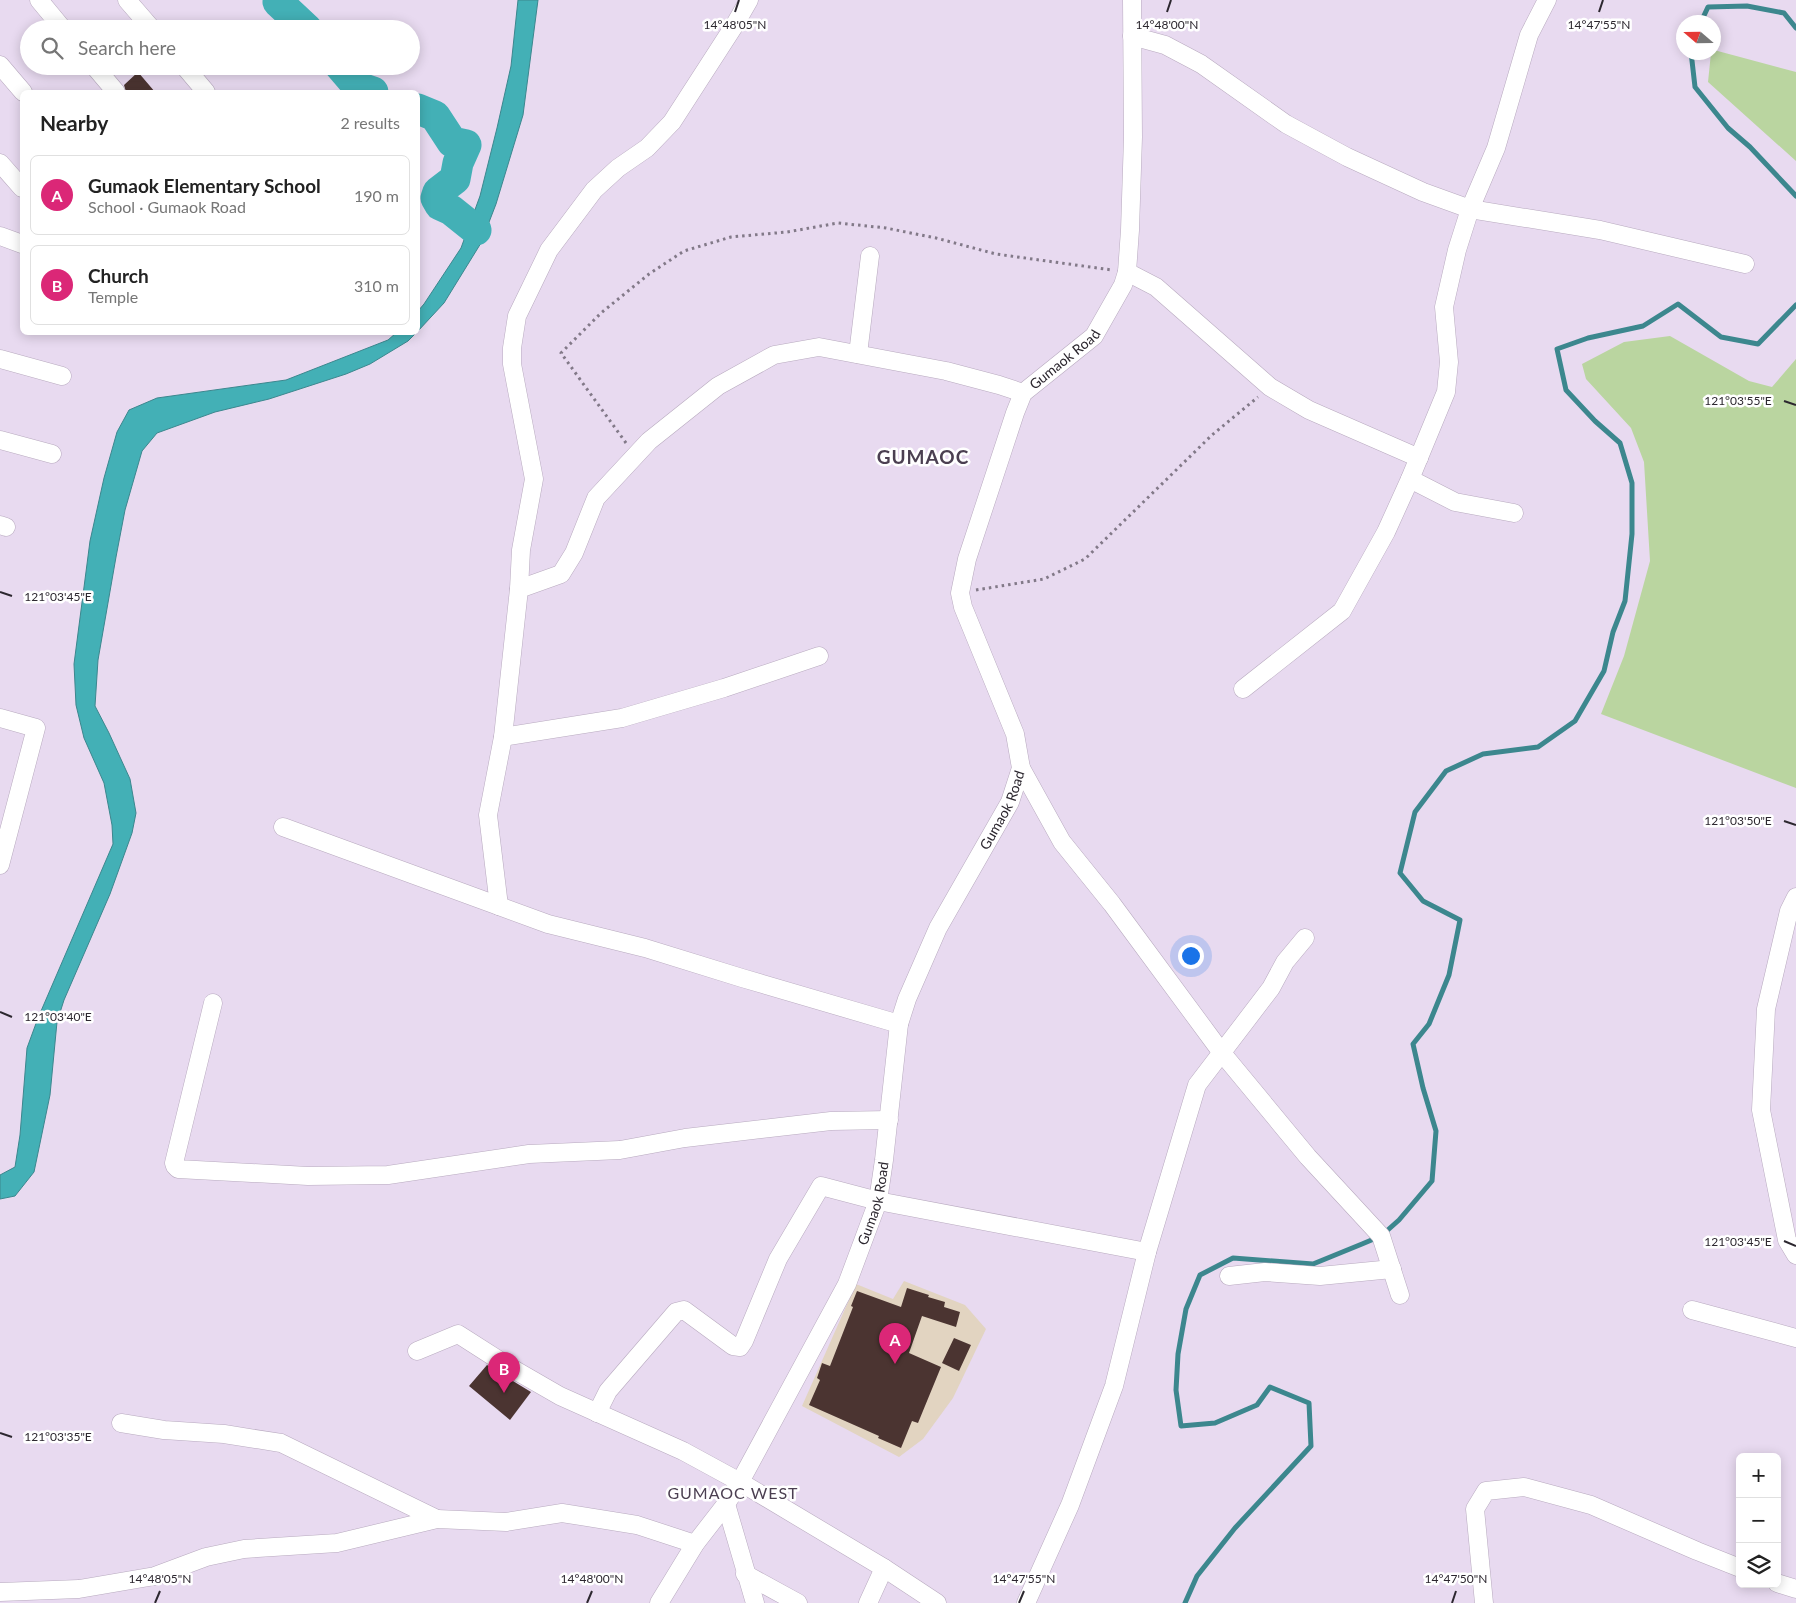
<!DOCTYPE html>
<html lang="en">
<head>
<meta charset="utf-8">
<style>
	:root { --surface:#fff; --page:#f6f6f6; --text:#222; --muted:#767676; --line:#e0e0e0; --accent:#db2777 }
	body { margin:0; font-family:Lato,sans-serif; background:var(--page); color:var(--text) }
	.controls { position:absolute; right:15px; bottom:15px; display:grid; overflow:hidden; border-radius:8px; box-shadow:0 2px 12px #0003 }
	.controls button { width:45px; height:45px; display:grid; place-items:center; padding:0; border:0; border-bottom:1px solid var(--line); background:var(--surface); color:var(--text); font:25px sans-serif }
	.compass { position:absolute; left:1676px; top:15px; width:45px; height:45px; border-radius:50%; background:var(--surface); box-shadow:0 2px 12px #0003; rotate:290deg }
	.you { position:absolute; left:1190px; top:955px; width:18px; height:18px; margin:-12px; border:4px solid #fff; border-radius:50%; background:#1a73e8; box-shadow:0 0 0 8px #1a73e833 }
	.badge { display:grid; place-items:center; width:32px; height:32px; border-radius:50%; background:var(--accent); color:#fff; font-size:16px; font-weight:700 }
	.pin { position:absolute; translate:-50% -41px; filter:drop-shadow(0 1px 2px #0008) }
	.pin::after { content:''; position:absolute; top:26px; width:18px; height:15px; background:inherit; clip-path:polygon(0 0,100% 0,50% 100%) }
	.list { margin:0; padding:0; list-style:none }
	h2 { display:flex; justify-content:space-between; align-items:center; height:65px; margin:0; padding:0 20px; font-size:21px }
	h2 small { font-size:16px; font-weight:400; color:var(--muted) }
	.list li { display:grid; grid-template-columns:32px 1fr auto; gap:15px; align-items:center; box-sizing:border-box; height:80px; margin:0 10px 10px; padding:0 10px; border:1px solid var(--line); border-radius:8px }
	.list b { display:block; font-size:19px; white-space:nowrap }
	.list p { margin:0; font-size:16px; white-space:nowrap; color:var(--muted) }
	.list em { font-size:16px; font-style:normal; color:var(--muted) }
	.icon { flex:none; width:28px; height:28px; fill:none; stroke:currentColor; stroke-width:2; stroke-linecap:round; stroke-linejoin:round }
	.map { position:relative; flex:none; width:1796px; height:1603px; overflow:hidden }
	.search { position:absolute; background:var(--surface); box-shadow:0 2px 12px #0003; left:20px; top:20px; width:400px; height:55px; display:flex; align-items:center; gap:12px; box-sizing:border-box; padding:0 18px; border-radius:28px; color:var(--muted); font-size:19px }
	.panel { position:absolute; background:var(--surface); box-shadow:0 2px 12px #0003; left:20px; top:90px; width:400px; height:245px; border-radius:8px }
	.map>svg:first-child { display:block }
	.education { fill:#e2d4c1 }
	.green { fill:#bad5a0 }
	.water { fill:#43b0b6; stroke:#3c878e }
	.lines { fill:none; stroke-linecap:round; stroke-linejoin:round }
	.stream { stroke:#3c878e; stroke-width:5 }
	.river { stroke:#43b0b6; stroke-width:31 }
	.building { fill:#4b3431 }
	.minor-casing { stroke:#b8aabf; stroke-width:19 }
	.path { stroke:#827988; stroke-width:3; stroke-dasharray:2.5 4; stroke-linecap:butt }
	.minor { stroke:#fff; stroke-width:18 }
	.ticks { fill:none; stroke:#2c272f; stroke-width:2 }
	.labels { text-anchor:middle; stroke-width:5; stroke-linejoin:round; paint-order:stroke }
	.street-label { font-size:14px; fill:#2c272f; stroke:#fff }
	.quarter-label { font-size:16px; letter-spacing:1px; fill:#4b3f51; stroke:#fff }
	.district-label { font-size:19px; font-weight:bold; letter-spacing:1px; fill:#4b3f51; stroke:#fff }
	.ticks-label { font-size:12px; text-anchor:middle; fill:#2c272f; stroke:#fff; stroke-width:5; stroke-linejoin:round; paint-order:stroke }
</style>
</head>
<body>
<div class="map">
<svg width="1796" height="1603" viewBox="0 0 1796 1603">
	<rect width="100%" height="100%" fill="#e8daf0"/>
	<path class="education" d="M904,1281l61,24 21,24 -33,69 -30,41 -24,18 -97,-51 54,-122 37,15z"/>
	<path class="green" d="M1714,50l82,22v89l-88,-79 3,-29 3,-1z
		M1670,336l79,45 23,6 24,-28v429l-195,-74 23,-58 26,-95 -6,-99 -13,-34 -45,-49 -4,-15 42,-22z"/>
	<path class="water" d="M518,0h20l-15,115 -27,89 -15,39 -37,60 -26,28v-20l6,-7 37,-56 19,-52 17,-68 14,-62z
		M396,333h20l-8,8 -38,23 -24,10 -77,25 -54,13 -58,21 -15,18 -17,59 -9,47 -18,103 -3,46 14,27 21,46 6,34 -4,20 -22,61 -46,106 -7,22 -7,73 -16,77 -19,24 -15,3v-24l15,-8 5,-32 7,-87 11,-30 75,-174 -1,-19 -8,-42 -20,-45 -8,-33 -2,-41 16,-123 14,-63 13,-46 12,-22 28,-12 129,-18 102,-40z"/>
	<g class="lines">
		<path class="stream" d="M1701,22l7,-15 39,-1 37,7 12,15
			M1691,52l4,35 33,41 22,19 46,49
			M1185,1603l12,-27 38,-48 76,-82 -2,-43 -39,-16 -13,18 -42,18 -34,3 -5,-36 2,-36 8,-45 14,-34 33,-17 80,6 49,-20 19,-8 18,-16 33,-39 4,-50 -13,-43 -10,-44 16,-20 20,-49 11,-55 -37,-19 -23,-28 15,-61 31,-41 37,-17 55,-7 37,-26 29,-50 9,-39 12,-31 7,-67v-51l-12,-40 -25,-22 -29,-31 -9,-41 31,-11 55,-12 35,-22 43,33 37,7 38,-39"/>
		<path class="river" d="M279,0l-1,2 29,27
			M340,66l18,21 15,5
			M418,109l17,7 17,26 14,3 -8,18 -3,16 -17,13 -2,6 4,7 11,5 25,20"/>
	</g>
	<path class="building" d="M138,72l17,20h-29l-2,-7z
		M907,1288l22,7 -1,2 17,5 -1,5 16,5 -4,15 -34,-11 -13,37 32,14 -23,56 -6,-2 -11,27 -23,-10 1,-2 -70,-31 11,-25 -3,-2 5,-15 8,3 23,-59 -2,-1 6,-15 44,16z
		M954,1338l17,7 -12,26 -17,-8z
		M487,1365l44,27 -21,28 -41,-34z"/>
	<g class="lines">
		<defs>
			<g id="minor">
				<path d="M39,0l24,29"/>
				<path d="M127,0l25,29"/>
				<path d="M1132,36l33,9 36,19 85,60 61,33 76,35 47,17 130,21 145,34"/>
				<path d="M0,65l23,27"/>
				<path d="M94,66l22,26"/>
				<path d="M184,66l22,26"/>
				<path d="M0,163l22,25"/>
				<path d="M0,236l22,8"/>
				<path d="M1127,272l29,15 114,100 39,23 110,48"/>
				<path d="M858,354l12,-98"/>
				<path d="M0,359l62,17"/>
				<path d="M0,440l52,14"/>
				<path d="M1410,479l45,23 59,11"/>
				<path d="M0,525l6,2"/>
				<path d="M519,589l2,-39 13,-71 -22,-115v-16l5,-32 32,-66 45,-60 24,-22 29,-20 25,-26 62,-96 15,-26"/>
				<path d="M1243,689l99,-78 44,-79 24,-53 36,-87 3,-30 -5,-55 13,-57 13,-41 26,-61 33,-113 18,-35"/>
				<path d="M0,718l36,10 -36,137"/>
				<path d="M503,737l119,-19 102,-30 95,-32"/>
				<path d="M1021,768l41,74 50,62 110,149 86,104 73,79 19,59"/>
				<path d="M283,827l216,79"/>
				<path d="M1796,897l-7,14 -23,98 -5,101 26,130 9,15"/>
				<path d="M213,1003l-39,160 1,3 3,3 130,7 80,-1 141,-21 91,-4 65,-12 146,-17 58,-1"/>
				<path d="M899,1024l-157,-46 -97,-30 -97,-24 -49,-18 -11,-91 15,-78 16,-148 42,-15 13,-21 22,-55 53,-57 69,-55 56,-31 45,-8 127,24 53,14 24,8"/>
				<path d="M1229,1276l36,-4 55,4 72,-7"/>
				<path d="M1692,1310l104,28"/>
				<path d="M417,1351l41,-17 50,32 52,30 123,55 57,31 144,86 -16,35"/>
				<path d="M597,1413l11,-22 68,-79 8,-2 49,36 7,1 4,-6 34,-82 43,-73 57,15 269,51"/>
				<path d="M121,1423l43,7 60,4 57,9 156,76"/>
				<path d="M726,1504l29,99"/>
				<path d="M884,1568l53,35"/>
				<path d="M745,1574l53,29"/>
				<path d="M1777,1583l19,6"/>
				<path d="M0,1592l79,-3 76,-13 51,-19 38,-8 93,-6 100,-24 69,3 56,-9 75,12 58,19"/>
				<path id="s1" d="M659,1603l36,-59 31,-40 14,-22 107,-198 31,-83 6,-41 15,-136 8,-25 31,-71 72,-126 11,-34 -6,-34 -52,-127 -3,-14 7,-34 48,-146 8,-20 71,-57 29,-51 4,-13 3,-42 3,-93 -1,-137"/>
				<path d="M1026,1603l44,-98 44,-119 33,-134 50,-167 74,-97 14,-26 20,-24"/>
				<path d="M1484,1603l-9,-94 11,-18 38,-4 67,18 106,46 43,17"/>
			</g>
		</defs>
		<use href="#minor" class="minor-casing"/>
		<path class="path" d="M626,443l-65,-90 40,-40 48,-39 35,-23 47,-14 56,-5 51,-9 48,5 50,10 60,16 116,16
			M976,590l68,-11 41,-20 127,-124 46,-38"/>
		<use href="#minor" class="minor"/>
	</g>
	<path class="ticks" d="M735,12l4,-12M1167,12l4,-12M1599,12l4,-12M1784,401l12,4M0,592l12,4M1784,821l12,4M0,1012l12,5M1784,1241l12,5M0,1433l12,4M155,1603l5,-12M587,1603l5,-12M1019,1603l5,-12M1452,1603l4,-12"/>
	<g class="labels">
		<g class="street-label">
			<text dy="5" stroke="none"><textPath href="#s1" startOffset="1372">Gumaok Road</textPath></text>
			<text dy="5" stroke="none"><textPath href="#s1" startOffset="876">Gumaok Road</textPath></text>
			<text dy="5" stroke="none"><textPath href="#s1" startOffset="456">Gumaok Road</textPath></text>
		</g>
		<g class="quarter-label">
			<text x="733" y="1499">GUMAOC WEST</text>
		</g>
		<g class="district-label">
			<text x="923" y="464">GUMAOC</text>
		</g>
	</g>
	<g class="ticks-label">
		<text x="735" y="29">14°48'05"N</text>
		<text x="1167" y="29">14°48'00"N</text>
		<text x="1599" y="29">14°47'55"N</text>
		<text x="1738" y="405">121°03'55"E</text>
		<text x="58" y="601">121°03'45"E</text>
		<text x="1738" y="825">121°03'50"E</text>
		<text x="58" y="1021">121°03'40"E</text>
		<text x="1738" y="1246">121°03'45"E</text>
		<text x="58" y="1441">121°03'35"E</text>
		<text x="160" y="1583">14°48'05"N</text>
		<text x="592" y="1583">14°48'00"N</text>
		<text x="1024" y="1583">14°47'55"N</text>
		<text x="1456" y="1583">14°47'50"N</text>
	</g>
</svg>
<div class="controls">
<button>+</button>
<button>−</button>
<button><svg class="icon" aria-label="layers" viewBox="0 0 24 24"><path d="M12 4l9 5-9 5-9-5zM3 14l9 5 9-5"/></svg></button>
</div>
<svg class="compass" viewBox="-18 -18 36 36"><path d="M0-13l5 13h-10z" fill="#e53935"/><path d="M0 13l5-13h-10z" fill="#767676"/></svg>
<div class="you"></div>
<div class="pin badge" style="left:895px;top:1364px">A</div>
<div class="pin badge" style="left:504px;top:1393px">B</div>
<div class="search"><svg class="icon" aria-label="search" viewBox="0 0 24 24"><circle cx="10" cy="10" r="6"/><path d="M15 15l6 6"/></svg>Search here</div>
<section class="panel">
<h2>Nearby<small>2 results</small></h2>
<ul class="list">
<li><span class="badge">A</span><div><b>Gumaok Elementary School</b><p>School · Gumaok Road</p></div><em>190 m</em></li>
<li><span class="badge">B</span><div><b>Church</b><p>Temple</p></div><em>310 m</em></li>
</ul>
</section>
</div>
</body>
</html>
